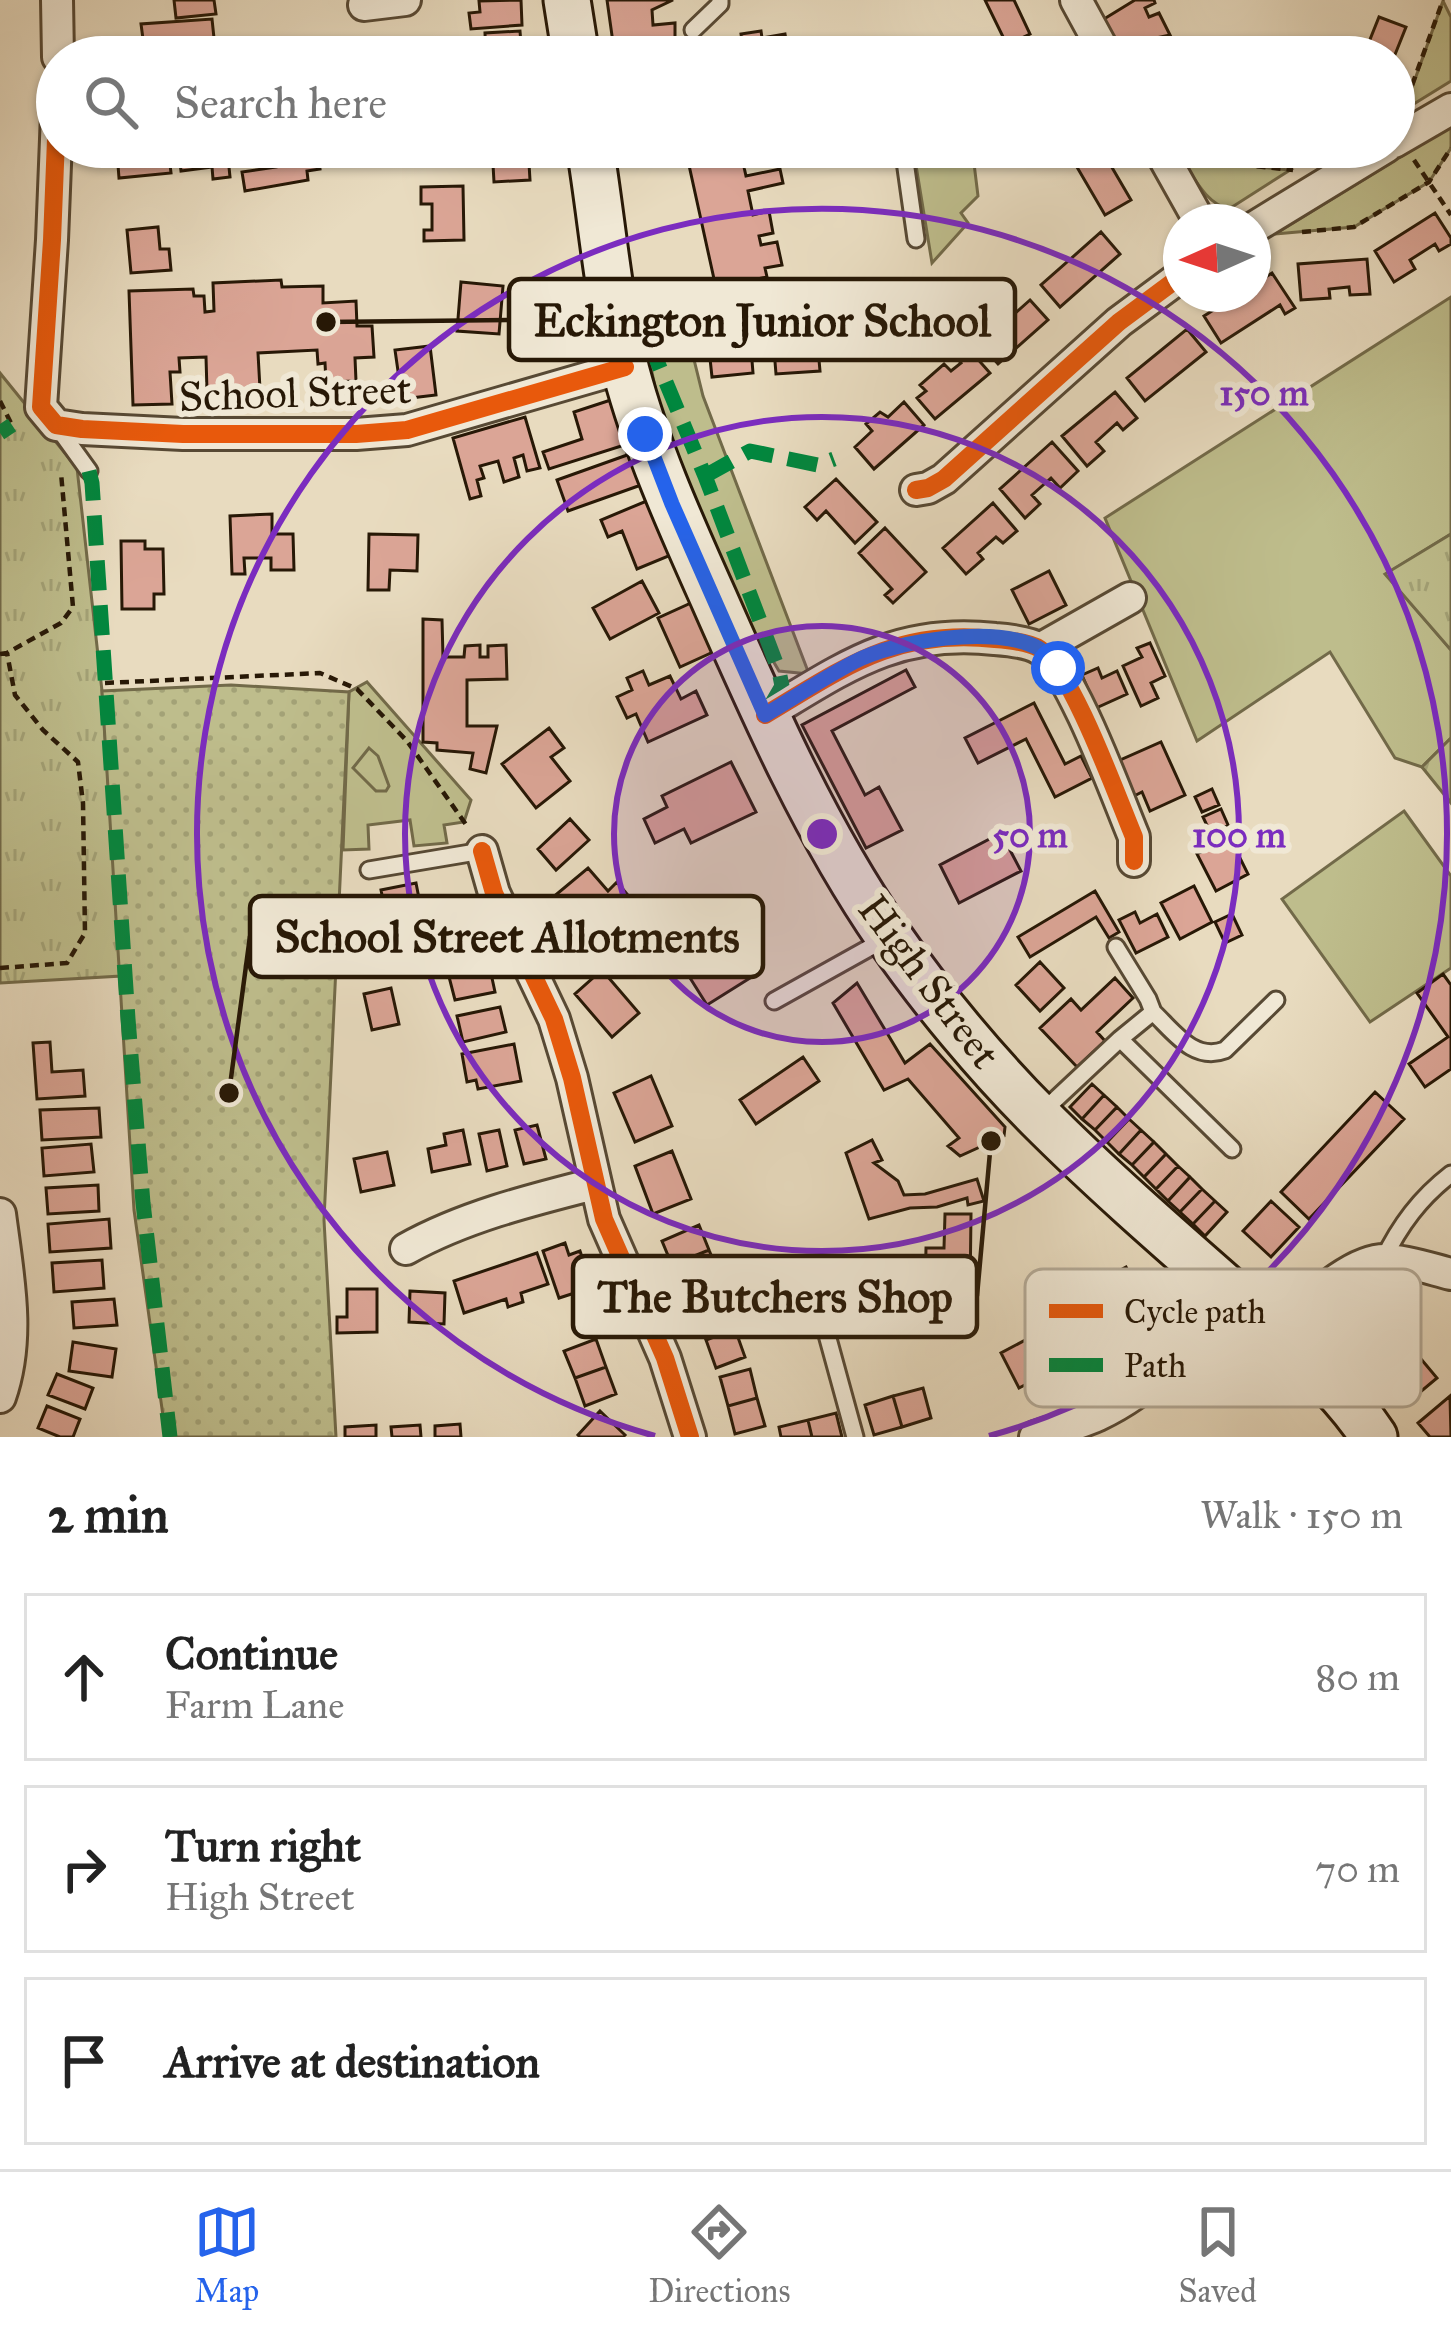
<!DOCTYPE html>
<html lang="en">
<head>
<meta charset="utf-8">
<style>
	:root { --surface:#fff; --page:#f6f6f6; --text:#222; --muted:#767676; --line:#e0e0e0; --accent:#2563eb }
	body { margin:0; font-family:"IM FELL Great Primer",serif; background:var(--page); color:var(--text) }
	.compass { position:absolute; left:1163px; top:204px; width:108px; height:108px; border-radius:50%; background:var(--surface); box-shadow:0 3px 9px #0004; rotate:267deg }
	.stop { position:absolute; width:36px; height:36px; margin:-27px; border:9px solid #2563eb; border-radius:50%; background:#fff }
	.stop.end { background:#2563eb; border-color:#fff; box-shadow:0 3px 12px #0008 }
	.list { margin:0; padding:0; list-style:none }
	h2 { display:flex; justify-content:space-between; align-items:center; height:156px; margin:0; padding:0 48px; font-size:51px }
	h2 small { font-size:39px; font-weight:400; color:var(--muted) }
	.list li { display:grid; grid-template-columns:78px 1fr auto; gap:36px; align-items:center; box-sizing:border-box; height:168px; margin:0 24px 24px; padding:0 24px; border:3px solid var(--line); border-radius:0px }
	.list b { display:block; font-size:45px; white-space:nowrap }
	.list p { margin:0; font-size:39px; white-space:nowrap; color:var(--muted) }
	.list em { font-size:39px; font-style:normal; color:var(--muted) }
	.icon { flex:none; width:66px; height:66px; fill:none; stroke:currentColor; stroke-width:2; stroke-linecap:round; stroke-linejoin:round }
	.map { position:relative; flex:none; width:1451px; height:1437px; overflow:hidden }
	.search { position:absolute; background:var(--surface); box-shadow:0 3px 9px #0004; left:36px; right:36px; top:36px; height:132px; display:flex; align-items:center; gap:30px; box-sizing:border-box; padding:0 42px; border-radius:66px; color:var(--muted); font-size:45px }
	.sheet { height:732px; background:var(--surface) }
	nav { display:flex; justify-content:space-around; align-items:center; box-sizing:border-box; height:168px; border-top:3px solid var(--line); background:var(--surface); font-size:33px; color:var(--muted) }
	nav a { display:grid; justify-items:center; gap:6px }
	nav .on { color:var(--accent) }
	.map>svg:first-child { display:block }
	.grass { fill:#bebd8c; stroke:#726a49; stroke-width:3 }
	.park { fill:url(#park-tufts); stroke:#726a49; stroke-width:3 }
	.garden { fill:url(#garden-dots); stroke:#726a49; stroke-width:3 }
	.building { fill:#dba596; stroke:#271806; stroke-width:3 }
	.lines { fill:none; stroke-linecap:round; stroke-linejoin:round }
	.service-casing { stroke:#574934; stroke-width:21 }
	.minor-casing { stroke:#574934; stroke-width:36 }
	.secondary-casing { stroke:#271806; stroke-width:51 }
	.path { stroke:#271806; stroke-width:4.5; stroke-dasharray:9 6; stroke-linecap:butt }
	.service { stroke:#f0e8d5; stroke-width:15 }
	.minor { stroke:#f0e8d5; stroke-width:30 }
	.secondary { stroke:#f0e8d5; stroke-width:45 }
	.quiet { stroke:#00873e; stroke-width:15; stroke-dasharray:30 15; stroke-linecap:butt }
	.cycleway-casing { stroke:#f0e8d5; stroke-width:26 }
	.cycleway { stroke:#e8590c; stroke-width:18 }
	.route { stroke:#2563eb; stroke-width:15 }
	.ring { fill:none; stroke:#7b2cbf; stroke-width:6 }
	.labels { text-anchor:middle; stroke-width:12; stroke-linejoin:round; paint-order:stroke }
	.street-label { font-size:42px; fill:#271806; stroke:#f0e8d5 }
	.key { fill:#f0e8d5; stroke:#b4aa97; stroke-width:3 }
	.key-label { font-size:33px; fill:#271806 }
	.centre { fill:#7b2cbf; stroke:#f0e8d5; stroke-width:6 }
	.ring-label { font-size:36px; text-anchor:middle; font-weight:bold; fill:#7b2cbf; stroke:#f0e8d5; stroke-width:12; stroke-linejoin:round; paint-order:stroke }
	.leader { fill:none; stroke:#271806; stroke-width:4.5 }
	.callout-dot { fill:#271806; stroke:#f0e8d5; stroke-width:4.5 }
	.callout { fill:#f0e8d5; stroke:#271806; stroke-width:4.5 }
	.callout-label { font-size:45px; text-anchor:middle; font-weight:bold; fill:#271806 }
</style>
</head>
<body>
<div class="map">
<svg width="1451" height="1437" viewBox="0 0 1451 1437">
	<defs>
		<pattern id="park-tufts" width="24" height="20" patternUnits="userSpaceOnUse" patternTransform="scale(3)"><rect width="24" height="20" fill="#bebd8c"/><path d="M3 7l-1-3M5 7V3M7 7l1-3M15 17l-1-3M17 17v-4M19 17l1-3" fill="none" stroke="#a3a277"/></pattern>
		<pattern id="garden-dots" width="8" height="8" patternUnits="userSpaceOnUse" patternTransform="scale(3)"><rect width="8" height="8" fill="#bebd8c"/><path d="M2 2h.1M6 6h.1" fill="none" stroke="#a3a277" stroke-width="1.8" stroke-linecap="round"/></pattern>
	</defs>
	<rect width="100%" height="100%" fill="#e8dbbf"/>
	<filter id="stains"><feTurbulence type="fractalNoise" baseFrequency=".00167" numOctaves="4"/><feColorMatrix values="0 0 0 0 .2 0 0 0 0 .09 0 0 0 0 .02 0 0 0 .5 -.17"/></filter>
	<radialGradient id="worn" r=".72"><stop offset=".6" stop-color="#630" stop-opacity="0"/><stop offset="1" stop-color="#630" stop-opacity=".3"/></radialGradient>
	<path class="grass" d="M1443,1l8,16v64l-47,29z
		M1451,126v22l-22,34 -75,45 -79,7z
		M913,147h59l6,49 -17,17 7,10 -36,40z
		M1181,159l109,11 -61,39c-23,-5 -35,-32 -48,-50z
		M1451,297v237l-65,40 65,76v88l-29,29 -27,-9 -65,-106 -133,89 -92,-223z
		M681,307l22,89 106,278 -30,-3 -17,-29 -9,3 -47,-105 -47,-134 -20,-96z
		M367,682l104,118 -7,22 -20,3 3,18 -33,3 -4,-26 -42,5 1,24 -26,1 6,-158z
		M1404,811l47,65v92l-81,54 -88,-123z"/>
	<path class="park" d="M0,373l77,95 25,223 19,285 -121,7z
		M1451,534v116l-66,-76z
		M1451,738v65l-29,-36z
		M369,748l9,8 11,30 -3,5h-10l-23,-23z"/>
	<path class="garden" d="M231,685l118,7 -25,528 12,217h-170l-32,-227 -32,-519z"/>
	<path class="building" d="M174,0h40l2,14 -40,4z
		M521,0l1,25 -51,4 -2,-16 11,-1 -1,-11z
		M673,0l-21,10 1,15 22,-2v17h-11l1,9 -10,1 1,7h-41l-8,-57z
		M985,0h29l16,34 -23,11z
		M1135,0h19l1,3 -10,5 4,9 10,-4 11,22 -51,11 -15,-27z
		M1379,17l27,10 -12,30h-31z
		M212,19l2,19 -15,1 1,16 -41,2 -1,-19 -15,1 -2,-15z
		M520,31l2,26h-36l-1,-24z
		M761,31l1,7 23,-4 4,23h-56l-2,-8 12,-2 -2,-13z
		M141,147h27l3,26 -52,5 -2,-26 24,-2z
		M178,147h49l3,30 -17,2 -1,-12 -31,4z
		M273,147h44l3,22 -13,2 1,9 -63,11 -3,-19 34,-5z
		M483,147h45l2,33 -36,2 -2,-35z
		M685,147h55v3l15,-3 4,16 -15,4 2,9 34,-7 3,14 -35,8 5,24 16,-4 4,22 -14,3 2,9 16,-3 5,23 -17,3 2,9 -51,11z
		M1072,147h28l31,53 -26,15 -38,-65z
		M463,186l1,54 -40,1v-11h8v-26h-11v-17z
		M1435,213l16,25v6l-12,7 -4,-7 -25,16 5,9 -21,13 -19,-31z
		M158,227l2,22h9l2,21 -40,3 -4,-43z
		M1101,232l19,22 -60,53 -19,-22z
		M1367,259l3,35 -20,1 -1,-8 -20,2 1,9 -29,2 -3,-36z
		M1272,273l23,35 -10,6 -5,-9 -59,38 -17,-27 35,-22h14v-9z
		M281,280l1,7 41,-1v17l33,-2 1,25h15l2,31 -19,1 1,23 -30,1 -1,-19 -7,1 -1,-14 -59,3 2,36 -53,2 -1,-34 -27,1 1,14h-10l2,32 -39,1 -4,-114 64,-2 1,7h10l1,16 9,-1 -1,-28z
		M461,282l42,4 -4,48 -42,-3z
		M1030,300l18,20 -50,44 -24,-27 32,-28 6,7z
		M793,320l1,8 22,-2 4,45 -44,3 -3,-37 9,-1 -2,-15z
		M1187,329l19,23 -61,49 -18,-23z
		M750,336l3,37 -41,4 -4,-37z
		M430,346l6,49 -34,4 -7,-49z
		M967,347l23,26 -55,46 -18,-21 9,-7 -6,-6 24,-21 7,7 10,-8 -5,-6z
		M1115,392l22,26 -14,12 -6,-7 -21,19 8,9 -17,15 -25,-30z
		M620,397l14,45 -85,27 -6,-17 39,-13 -8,-27z
		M904,402l20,23 -50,44 -19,-22 17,-16 -6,-7 14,-12 8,5z
		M525,417l15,51 -13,3 -4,-16 -9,3 5,19 -15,5 -6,-21 -18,5 4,12 -7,2 4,16 -11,3 -17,-61z
		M1052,442l26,29 -18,17 -9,-10 -19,17 8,9 -15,14 -25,-29z
		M630,454l11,31 -73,26 -11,-31z
		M836,479l41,43 -22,21 -29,-32 -9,9 -12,-13z
		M649,500l22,55 -34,14 -15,-38 -14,6 -7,-17z
		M993,503l24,28 -14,12 -7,-6 -18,16 5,6 -17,15 -23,-26z
		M272,514v20h21l1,36h-23v-12h-27l1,16h-13l-2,-58z
		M885,528l41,44 -33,31 -8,-8 7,-6 -33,-36z
		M369,534l49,1 -1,36 -27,-1 -1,20h-21z
		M121,541h24v8h18l1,45h-10v15h-32z
		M1049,571l17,34 -37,19 -17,-34z
		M642,581l17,32 -49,26 -17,-31z
		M691,603l22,49 -33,15 -22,-49z
		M423,619l19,1 1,37h21l1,-11 15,-1v12h8v-11l18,-1 1,34 -40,1v46h30l-11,47 -16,-4 3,-16 -36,-3v-7l-14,-1z
		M1150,643l15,33 -14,7 7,15 -17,8 -18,-40 19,-9 -5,-9z
		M1098,668l4,10 15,-7 10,23 -31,14 -14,-33z
		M906,670l9,17 -83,44 33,64 14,-8 23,43 -36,18 -64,-123z
		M643,671l6,14 21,-9 11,23 15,-8 11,24 -59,27 -12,-28 -9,4 -10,-21 15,-7 -5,-12z
		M1034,703l31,61 16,-8 11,22 -37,19 -29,-58 -48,24 -13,-25z
		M549,728l15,20 -13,9 19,24 -34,27 -34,-44z
		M1161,742l24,53 -35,16 -8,-19 -8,4 -16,-35z
		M731,762l25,50 -65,31 -7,-14 -29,14 -11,-24 23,-12 -5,-11z
		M1212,789l7,16 -17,7 -7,-15z
		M1221,809l7,16 -18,7 -7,-15z
		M570,819l19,21 -33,30 -18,-21z
		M1001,833l20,38 -62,32 -19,-38z
		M1230,838l18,36 -32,17 -19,-37z
		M588,868l20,23 9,-9 10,12 -22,18 15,18 -35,31 -19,-23 11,-10 -25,-30z
		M416,883l8,41 -35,6 -8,-40z
		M1194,886l18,36 -32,17 -19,-36z
		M1095,891l24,41 -10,6 -13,-21 -66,40 -12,-20z
		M1135,912l5,11 17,-9 11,23 -32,16 -17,-33z
		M1232,914l10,21 -17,8 -10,-21z
		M705,946l12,19 18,-11 15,24 -43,27 -27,-43z
		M1040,962l24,26 -24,23 -24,-26z
		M489,964l6,28 -40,8 -7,-27z
		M602,970l37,43 -27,24 -37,-43z
		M1443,974l8,11v84l-26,18 -16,-23 39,-27 -31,-44z
		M1115,978l18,20 -36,34 8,9 -28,26 -37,-39 31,-29 10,11z
		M857,983l48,80 25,-19 75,83 -1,9 -44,20 -12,-10 11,-8 -51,-59 -24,11 -51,-87z
		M391,988l8,36 -27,6 -8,-36z
		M500,1007l6,25 -43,10 -6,-26z
		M50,1042l2,30 31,-2 2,26 -48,3 -4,-56z
		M514,1044l7,37 -43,8 -2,-9 -9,2 -5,-28z
		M803,1057l16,24 -63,43 -16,-24z
		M651,1076l21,50 -37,16 -21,-49z
		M1092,1084l12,11 -22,24 -12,-12z
		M1375,1092l29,27 -95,100 -28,-27z
		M1104,1095l13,12 -22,23 -13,-11z
		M1117,1107l12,12 -22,23 -12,-12z
		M99,1108l2,29 -59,3 -2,-30z
		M1129,1119l12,11 -22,24 -12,-12z
		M537,1125l9,34 -22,5 -9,-34z
		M463,1130l7,34 -38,8 -4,-23 18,-4 -2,-11z
		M499,1130l8,36 -20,5 -8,-37z
		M1141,1130l13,12 -22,23 -13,-11z
		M872,1140l10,20 -8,3 24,18 6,14 21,-1 52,-15 7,22 -16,4 -1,-7 -30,9 -27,1 -41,11 -23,-66z
		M1154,1142l12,12 -22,23 -12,-12z
		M91,1144l3,28 -50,4 -2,-28z
		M672,1151l19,48 -38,15 -18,-48z
		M387,1152l7,33 -33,7 -7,-33z
		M1166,1154l12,12 -22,23 -12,-12z
		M1178,1166l12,11 -22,24 -12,-12z
		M1190,1177l12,12 -22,23 -12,-11z
		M98,1185l1,26 -51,3 -2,-26z
		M1202,1189l13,12 -22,23 -13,-12z
		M1215,1201l12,11 -22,24 -12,-12z
		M1271,1201l28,26 -28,30 -28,-26z
		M945,1214h26l-1,80 -45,-1 1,-45h18z
		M109,1219l2,29 -61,4 -2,-28z
		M699,1225l10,25 -37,15 -10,-24z
		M565,1243l4,12 11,-4 8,23 -9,2 5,14 -25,8 -16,-47z
		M709,1250l10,24 -38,15 -9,-24z
		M537,1253l11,31 -27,9 2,9 -15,5 -2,-8 -42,14 -10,-32z
		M102,1260l2,28 -50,4 -2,-29z
		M1126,1267l26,51 -133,70 -18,-35 86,-46 -4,-6 12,-6 -4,-9z
		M347,1289h30v43l-40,1v-16h10z
		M410,1291l35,2 -1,31 -35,-2z
		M114,1299l3,26 -43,3 -2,-26z
		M724,1300l11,29 -29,11 -11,-29z
		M735,1329l10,28 -29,11 -10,-28z
		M596,1339l10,28 -31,11 -11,-27z
		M73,1342l43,7 -4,28 -43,-6z
		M1411,1347l26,31 -31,26 -26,-30z
		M606,1367l10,27 -31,12 -10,-28z
		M750,1369l7,29 -29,8 -8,-29z
		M57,1374l36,14 -8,21 -37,-14z
		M923,1388l8,30 -29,9 -9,-31z
		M893,1396l9,31 -28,8 -9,-30z
		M1450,1396l1,41h-21l-12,-14z
		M757,1398l8,28 -30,8 -7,-28z
		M47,1406l33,13 -7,18h-13l-22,-9z
		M600,1411l25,24 -2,2h-43l-2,-2z
		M836,1413l6,24h-30l-4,-17z
		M808,1420l4,17h-31l-2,-10z
		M460,1424l1,13h-26v-11z
		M376,1425v12h-31v-10z
		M420,1425l1,12h-29l-1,-10z"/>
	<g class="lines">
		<defs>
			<path id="service" d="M693,30l27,-26v-4
				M903,147l13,92
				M58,428l31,43
				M369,870l113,-19
				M774,1001l113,-63
				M1153,1012c21,20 41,50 72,38l51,-50
				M1120,1039l112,110
				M1040,1114l80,-75 33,-27 -5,-13 -32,-52
				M1383,1260c17,-35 37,-62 68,-86
				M821,1313l34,124
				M788,1322l96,-31"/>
			<path id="minor" d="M57,0l1,57
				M1076,0l31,57
				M364,5l41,-5
				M57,114l-5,126 -11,167 15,18 26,4 101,5h173l51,-4 218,-63
				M1394,142l57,-33
				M1158,147l42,75
				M1253,228l133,-81
				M916,490l12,-2 16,-9 175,-157 62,-46
				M1040,649l90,-51
				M765,715c80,-48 132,-87 230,-76 13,1 34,3 45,10 31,19 78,150 94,188v24
				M482,851l12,42 60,126 18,59 32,141 61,139 25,79
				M0,1214c8,62 21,123 0,183
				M406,1249c57,-32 125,-49 188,-65
				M1277,1331c27,-23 72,-72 109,-71 22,1 45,9 65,14
				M1035,1437c21,-7 43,-13 63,-22 56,-26 98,-74 137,-120"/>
			<path id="secondary" d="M567,0l9,57
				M590,147c12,74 18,151 36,224 21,79 55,154 88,228 51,116 103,234 175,338 42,61 99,129 151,181 60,60 124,116 188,172 52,45 108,89 146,147"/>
		</defs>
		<use href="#service" class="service-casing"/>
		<use href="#minor" class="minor-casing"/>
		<use href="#secondary" class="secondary-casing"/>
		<path class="path" d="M1048,57l23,-5
			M1407,99l36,-99
			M1197,160l96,10
			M1414,160l37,55
			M1302,232l52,-5 75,-45 22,-34
			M0,401l12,24
			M0,654l7,-1 54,-30 12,-16 -12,-134
			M105,683l215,-10 37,16 50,52 60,85
			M0,968l67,-5 18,-30 -2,-130 -5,-41 -35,-32 -28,-35 -8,-42"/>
		<use href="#service" class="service"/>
		<use href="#minor" class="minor"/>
		<use href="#secondary" class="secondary"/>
		<path class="quiet" d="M618,324l22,-4 65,156 74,195 3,15 -11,19
			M0,433l12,-8
			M89,471l3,12 36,536 15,184 27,234
			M705,476l45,-25 68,14 16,-6"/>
		<defs>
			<path id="cycleway" d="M57,114l-5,126 -11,167 15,18 26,4 101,5h173l51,-4 218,-63
				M916,490l12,-2 16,-9 175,-157 62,-46
				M765,715c80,-48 132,-87 230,-76 13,1 34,3 45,10 31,19 78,150 94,188v24
				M482,851l12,42 60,126 18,59 32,141 61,139 25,79"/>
		</defs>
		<use href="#cycleway" class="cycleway-casing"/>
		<use href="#cycleway" class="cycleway"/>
	</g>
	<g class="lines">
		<path class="route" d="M645,434l27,70 93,211c30,-18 59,-37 89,-53 42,-22 142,-37 184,-14 8,4 14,14 20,20"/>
	</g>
	<circle cx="822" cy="834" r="208" fill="#7b2cbf" fill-opacity=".12"/>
	<g class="ring">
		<circle cx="822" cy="834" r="208"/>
		<circle cx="822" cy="834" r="417"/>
		<path d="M655 1436A625 625 0 1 1 989 1436"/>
	</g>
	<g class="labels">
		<g class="street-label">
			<text transform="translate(295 392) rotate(-2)" y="15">School Street</text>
			<text transform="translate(930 981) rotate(53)" y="15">High Street</text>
		</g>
	</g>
	<rect x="1025" y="1269" width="396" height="138" rx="18" class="key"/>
	<rect x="1049" y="1304" width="54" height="14" fill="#e8590c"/>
	<rect x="1049" y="1358" width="54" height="14" fill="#00873e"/>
	<g class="key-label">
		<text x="1124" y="1323">Cycle path</text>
		<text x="1124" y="1377">Path</text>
	</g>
	<circle cx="822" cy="834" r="18" class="centre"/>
	<g class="ring-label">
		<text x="1264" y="405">150 m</text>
		<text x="1030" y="847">50 m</text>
		<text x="1239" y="847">100 m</text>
	</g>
	<path class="leader" d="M326 322L509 320M229 1093L250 936M991 1141L977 1296"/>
	<g class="callout-dot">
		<circle cx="326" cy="322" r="12"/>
		<circle cx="229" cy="1093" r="12"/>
		<circle cx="991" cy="1141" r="12"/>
	</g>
	<g class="callout">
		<rect x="509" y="279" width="506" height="81" rx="12"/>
		<rect x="250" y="896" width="513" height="81" rx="12"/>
		<rect x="573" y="1256" width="404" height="81" rx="12"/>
	</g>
	<g class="callout-label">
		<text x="762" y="336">Eckington Junior School</text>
		<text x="507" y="952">School Street Allotments</text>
		<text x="775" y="1312">The Butchers Shop</text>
	</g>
	<rect width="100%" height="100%" filter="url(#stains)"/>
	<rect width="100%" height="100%" fill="url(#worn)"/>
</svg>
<svg class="compass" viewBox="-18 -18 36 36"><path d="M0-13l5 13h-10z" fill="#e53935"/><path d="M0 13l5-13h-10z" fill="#767676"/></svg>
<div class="stop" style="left:1058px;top:668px"></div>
<div class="stop end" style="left:645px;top:434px"></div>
<div class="search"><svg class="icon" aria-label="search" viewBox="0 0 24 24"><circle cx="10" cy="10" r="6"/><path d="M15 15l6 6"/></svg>Search here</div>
</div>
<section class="sheet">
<h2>2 min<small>Walk · 150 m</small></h2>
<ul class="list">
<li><svg class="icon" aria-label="ahead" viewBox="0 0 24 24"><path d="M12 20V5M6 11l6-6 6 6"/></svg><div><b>Continue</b><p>Farm Lane</p></div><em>80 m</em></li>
<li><svg class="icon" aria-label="right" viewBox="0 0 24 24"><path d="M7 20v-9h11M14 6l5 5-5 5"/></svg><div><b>Turn right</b><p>High Street</p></div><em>70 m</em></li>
<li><svg class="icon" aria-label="arrive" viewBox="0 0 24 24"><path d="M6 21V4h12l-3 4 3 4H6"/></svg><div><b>Arrive at destination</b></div></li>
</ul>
</section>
<nav>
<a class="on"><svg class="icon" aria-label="map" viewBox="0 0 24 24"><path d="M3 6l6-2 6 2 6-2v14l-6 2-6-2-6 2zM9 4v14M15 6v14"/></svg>Map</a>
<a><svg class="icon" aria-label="directions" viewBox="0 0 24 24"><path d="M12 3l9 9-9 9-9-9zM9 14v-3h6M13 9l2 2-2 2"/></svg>Directions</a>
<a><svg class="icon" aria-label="saved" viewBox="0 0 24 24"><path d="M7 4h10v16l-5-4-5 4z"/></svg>Saved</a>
</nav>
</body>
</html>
